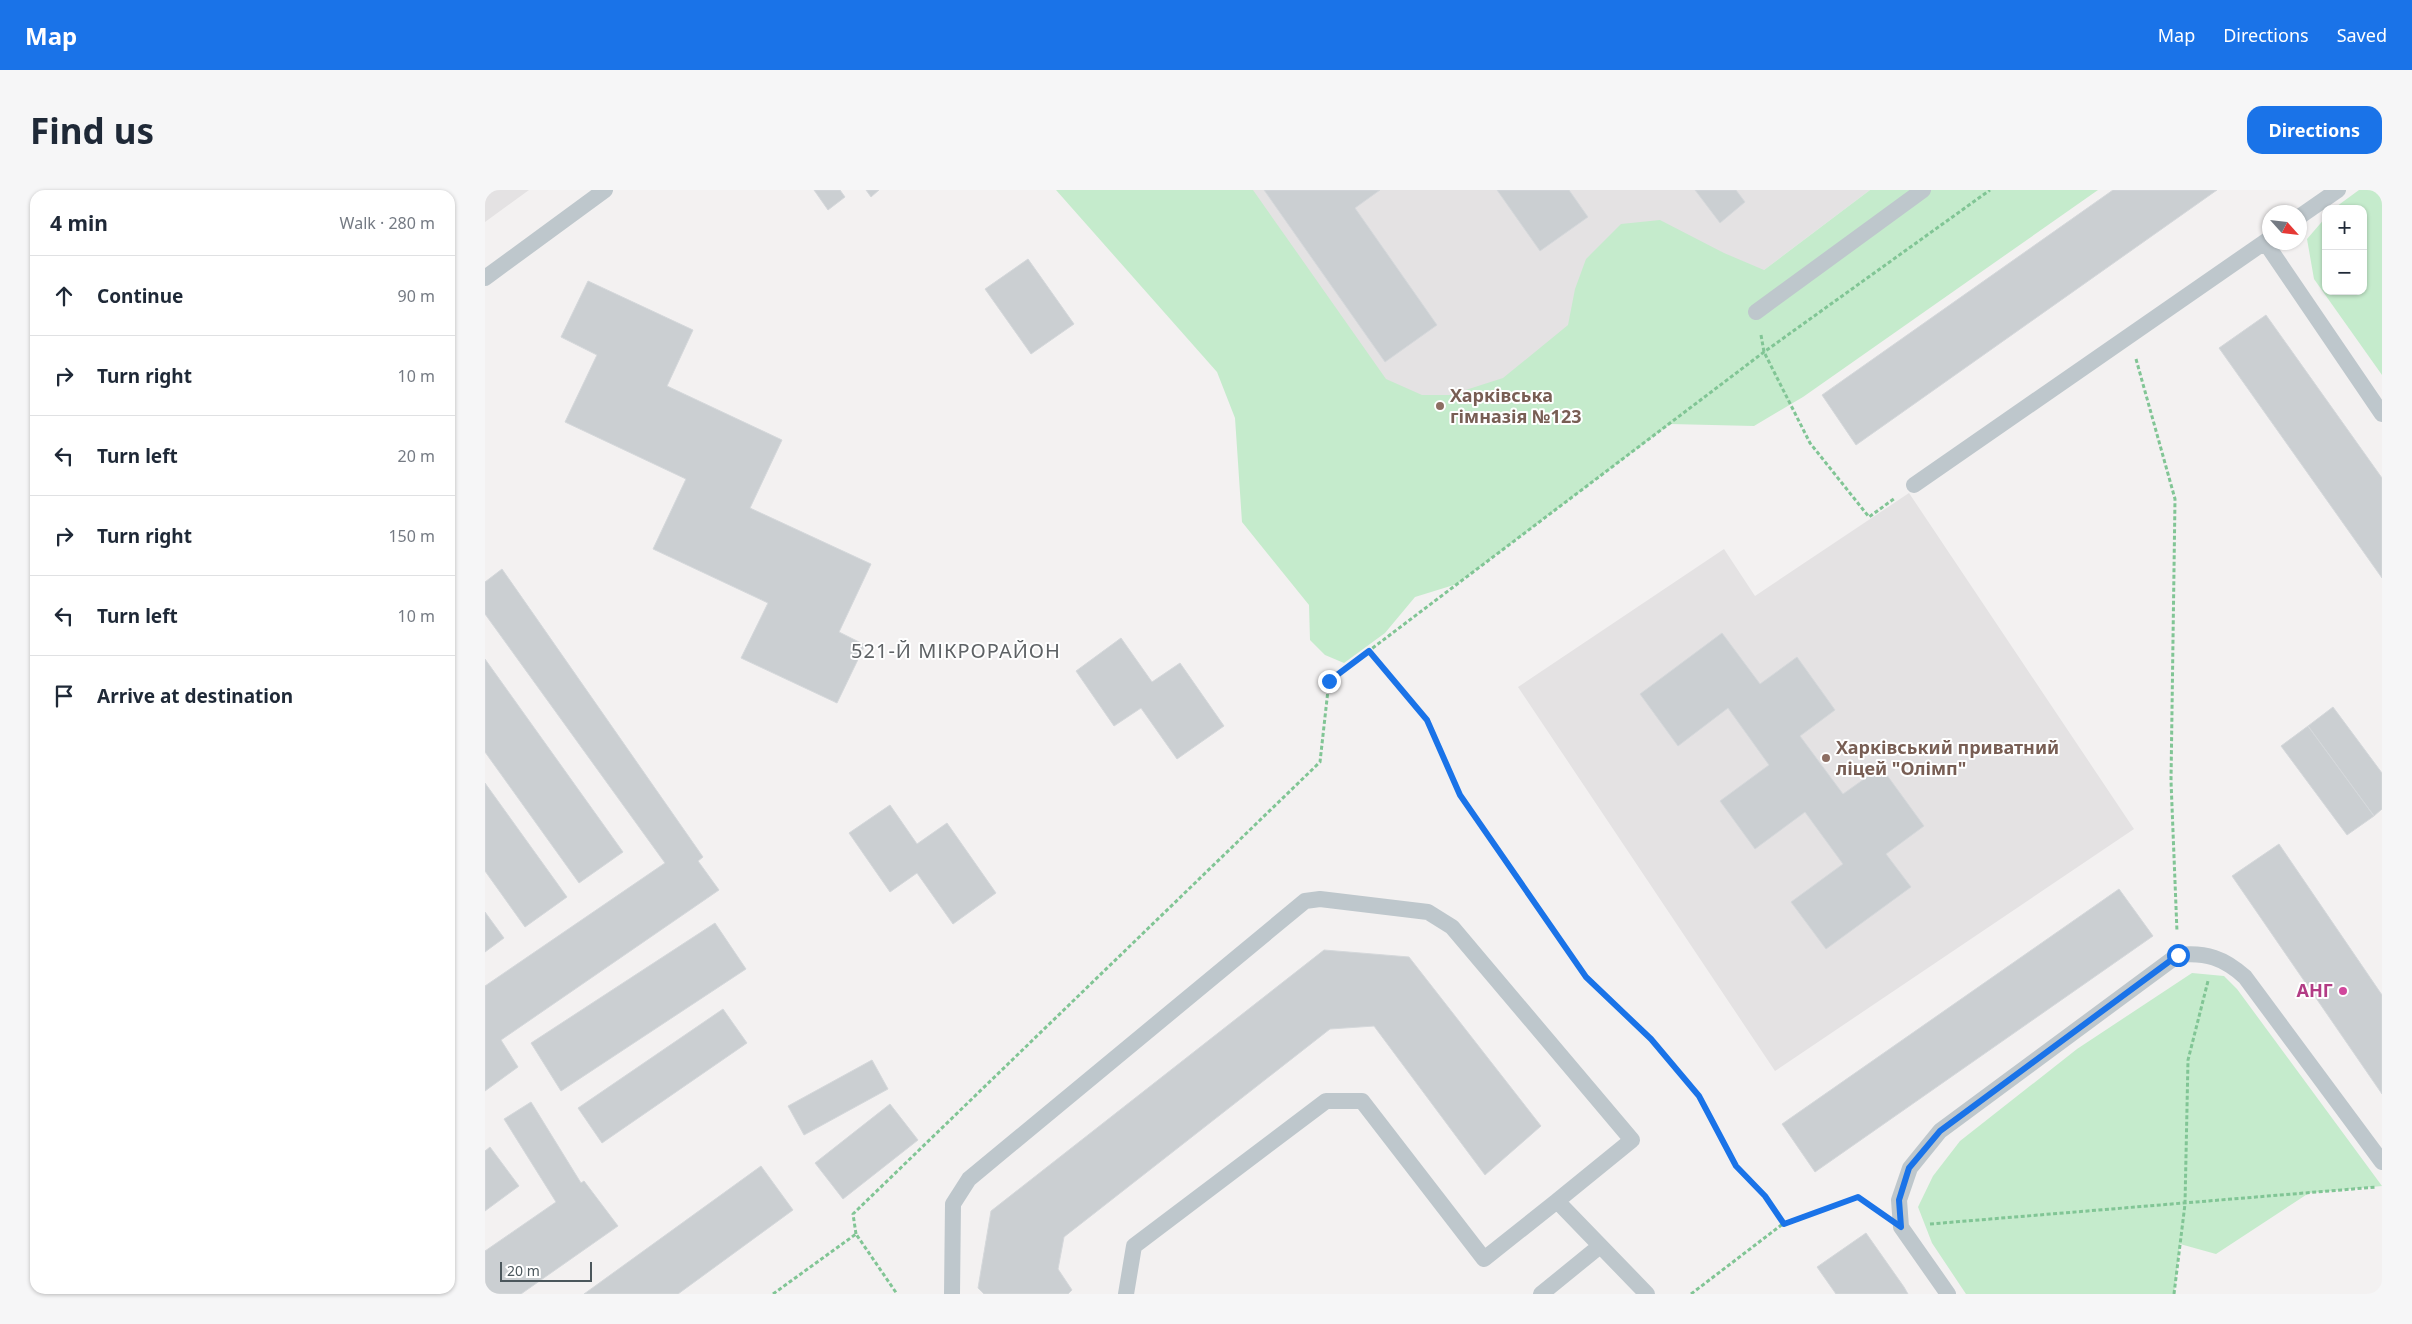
<!DOCTYPE html>
<html lang="en">
<head>
<meta charset="utf-8">
<style>
	:root { --surface:#fff; --page:#f6f6f7; --text:#1f2937; --muted:#747a83; --line:#e0e1e3; --accent:#1a73e8 }
	body { margin:0; font-family:"Noto Sans",sans-serif; background:var(--page); color:var(--text) }
	.controls { position:absolute; right:15px; top:15px; display:grid; overflow:hidden; border-radius:10px; box-shadow:0 1px 4px #0004 }
	.controls button { width:45px; height:45px; display:grid; place-items:center; padding:0; border:0; border-bottom:1px solid var(--line); background:var(--surface); color:var(--text); font:25px sans-serif }
	.compass { position:absolute; left:1777px; top:15px; width:45px; height:45px; border-radius:50%; background:var(--surface); box-shadow:0 1px 4px #0004; rotate:117deg }
	.scale { position:absolute; left:15px; bottom:12px; width:92px; box-sizing:border-box; padding-left:5px; border:2px solid #4b575c; border-top:0; font-size:14px; line-height:18px; white-space:nowrap; color:#4b575c; -webkit-text-stroke:4px #fff; paint-order:stroke }
	.stop { position:absolute; width:15px; height:15px; margin:-11px; border:4px solid #1a73e8; border-radius:50%; background:#fff }
	.stop.end { background:#1a73e8; border-color:#fff; box-shadow:0 1px 5px #0008 }
	.list { margin:0; padding:0; list-style:none }
	h2 { display:flex; justify-content:space-between; align-items:center; height:65px; margin:0; padding:0 20px; font-size:21px }
	h2 small { font-size:16px; font-weight:400; color:var(--muted) }
	.list li { display:grid; grid-template-columns:32px 1fr auto; gap:15px; align-items:center; box-sizing:border-box; height:80px; padding:0 20px; border-top:1px solid var(--line) }
	.list b { display:block; font-size:19px; white-space:nowrap }
	.list em { font-size:16px; font-style:normal; color:var(--muted) }
	.icon { flex:none; width:28px; height:28px; fill:none; stroke:currentColor; stroke-width:2; stroke-linecap:round; stroke-linejoin:round }
	.map { position:relative; flex:none; width:1897px; height:1104px; overflow:hidden; border-radius:15px }
	header { display:flex; align-items:center; gap:30px; box-sizing:border-box; height:70px; padding:0 25px; background:var(--accent); color:#fff }
	header strong { font-size:24px }
	nav { display:flex; gap:28px; margin-inline-start:auto; font-size:18px }
	.intro { display:flex; align-items:center; justify-content:space-between; box-sizing:border-box; height:120px; padding:0 30px }
	h1 { margin:0; font-size:35px }
	.button { padding:12px 22px; border-radius:15px; background:var(--accent); color:#fff; font-size:18px; font-weight:700 }
	main { display:flex; gap:30px; padding:0 30px }
	aside { flex:1; background:var(--surface); border-radius:15px; box-shadow:0 1px 4px #0004 }
	.map>svg:first-child { display:block }
	.education { fill:#e4e2e3 }
	.green { fill:#c5ebcc }
	.building { fill:#cbcfd2; stroke:#d5d8db }
	.lines { fill:none; stroke-linecap:round; stroke-linejoin:round }
	.path { stroke:#81c595; stroke-width:3; stroke-dasharray:4 2.5; stroke-linecap:butt }
	.service { stroke:#bec7cc; stroke-width:16 }
	.route { stroke:#1a73e8; stroke-width:6 }
	.education-dot { fill:#8d6e63; stroke:#fff; stroke-width:2 }
	.hotel-dot { fill:#d1479c; stroke:#fff; stroke-width:2 }
	.labels { text-anchor:middle; stroke-width:4; stroke-linejoin:round; paint-order:stroke }
	.education-label { font-size:18px; font-weight:bold; fill:#785e54; stroke:#fff; text-anchor:start }
	.hotel-label { font-size:18px; font-weight:bold; fill:#b23c85; stroke:#fff; text-anchor:end }
	.quarter-label { font-size:20px; letter-spacing:1px; fill:#5e6265; stroke:#fff }
</style>
</head>
<body>
<header>
<strong>Map</strong>
<nav><a>Map</a><a>Directions</a><a>Saved</a></nav>
</header>
<div class="intro"><h1>Find us</h1><a class="button">Directions</a></div>
<main>
<aside>
<h2>4 min<small>Walk · 280 m</small></h2>
<ul class="list">
<li><svg class="icon" aria-label="ahead" viewBox="0 0 24 24"><path d="M12 20V5M6 11l6-6 6 6"/></svg><div><b>Continue</b></div><em>90 m</em></li>
<li><svg class="icon" aria-label="right" viewBox="0 0 24 24"><path d="M7 20v-9h11M14 6l5 5-5 5"/></svg><div><b>Turn right</b></div><em>10 m</em></li>
<li><svg class="icon" aria-label="left" viewBox="0 0 24 24"><path d="M17 20v-9H6M10 6l-5 5 5 5"/></svg><div><b>Turn left</b></div><em>20 m</em></li>
<li><svg class="icon" aria-label="right" viewBox="0 0 24 24"><path d="M7 20v-9h11M14 6l5 5-5 5"/></svg><div><b>Turn right</b></div><em>150 m</em></li>
<li><svg class="icon" aria-label="left" viewBox="0 0 24 24"><path d="M17 20v-9H6M10 6l-5 5 5 5"/></svg><div><b>Turn left</b></div><em>10 m</em></li>
<li><svg class="icon" aria-label="arrive" viewBox="0 0 24 24"><path d="M6 21V4h12l-3 4 3 4H6"/></svg><div><b>Arrive at destination</b></div></li>
</ul>
</aside>
<div class="map">
<svg width="1897" height="1104" viewBox="0 0 1897 1104">
	<rect width="100%" height="100%" fill="#f3f1f1"/>
	<path class="education" d="M0,0h44l-44,32z
		M645,0h740l-468,353z
		M1424,303l225,336 -359,242 -257,-384 206,-138 31,47z"/>
	<path class="green" d="M571,0h197l133,189 36,16h28l53,-17 65,-53 7,-36 11,-30 35,-35 39,-4 64,33 40,17 106,-80h228l-295,207 -49,29 -84,-2 -213,160 -42,13 -30,36 -41,30 -19,-8 -15,-15 -1,-35 -67,-83 -7,-104 -18,-46z
		M1874,0h23v185l-68,-96 -7,-40 19,-22v74h37v-82h-30z
		M1707,783l32,3 13,13 145,197 -73,7 -93,61 -36,-10 -6,50h-208l-34,-51 -14,-36 15,-31 27,-35 117,-92z"/>
	<path class="building" d="M329,0h26l5,7 -17,13z
		M381,0h13l-8,7z
		M779,0h116l-25,18 82,117 -52,37z
		M1012,0h72l19,27 -48,34z
		M1210,0h41l9,12 -25,21z
		M1628,0h104l-361,255 -34,-50z
		M543,69l46,65 -43,30 -46,-65z
		M103,91l105,49 -26,56 115,54 -32,68 121,56 -32,68 26,13 -28,58 -96,-45 27,-55 -115,-54 33,-70 -121,-57 32,-67 -36,-18z
		M1781,125l116,163v100l-163,-230z
		M17,379l201,288 -5,4 21,29 -218,150 17,27 -33,24v-105l180,-123 -180,-249v-32z
		M1237,443l38,51 37,-27 38,53 -35,26 43,58 38,-27 43,59 -38,28 25,33 -85,62 -35,-47 52,-38 -38,-52 -50,37 -35,-48 49,-36 -41,-57 -50,38 -38,-52z
		M636,448l31,44 28,-19 44,63 -47,33 -36,-51 -27,18 -38,-55z
		M0,469l138,193 -44,31 -94,-131z
		M1848,517l49,66v36l-8,7 -66,-90z
		M1823,536l66,90 -27,19 -66,-89z
		M0,593l82,114 -42,30 -40,-56z
		M405,615l27,39 30,-21 49,70 -43,31 -36,-51 -27,19 -41,-59z
		M1794,654l103,151v99l-150,-218z
		M1634,699l34,47 -338,236 -33,-48z
		M0,722l19,26 -19,14z
		M230,733l31,46 -185,122 -30,-48z
		M839,760l85,7 132,169 -56,49 -111,-149 -44,3 -266,208 -6,32 14,21 -4,4h-84l-6,-6 13,-77z
		M238,819l24,34 -145,100 -24,-35z
		M387,870l16,29 -84,46 -16,-29z
		M46,912l50,81 3,-2 34,45 -97,68h-36v-43l71,-49 -52,-83z
		M405,914l28,36 -75,59 -28,-36z
		M5,957l29,39 -34,25v-60z
		M276,976l32,44 -115,84h-94z
		M1381,1043l38,54 4,7h-72l-19,-27z"/>
	<g class="lines">
		<path class="path" d="M1276,145l3,17 46,91 59,74 26,-19
			M1651,169l39,140 -4,282 6,151
			M884,461l58,69 33,75 126,182 65,62 48,57 37,70 29,30 19,27
			M1445,1034l447,-37
			M371,1044l-3,-20 467,-452 9,-81 435,-329 226,-162
			M288,1104l83,-60 41,60
			M1206,1104l93,-71 74,-26 18,13
			M1689,1104l11,-90 3,-144 20,-79"/>
		<path class="service" d="M1814,27l39,-27
			M1780,52l117,172
			M0,88l120,-88
			M1271,122l167,-122
			M1429,295l355,-246
			M467,1104l1,-90 16,-25 336,-278 15,-2 108,13 24,15 180,213 -75,61 90,93
			M641,1104l8,-48 192,-145h36l122,158 73,-58
			M1056,1104l59,-48
			M1463,1104l-47,-67 -2,-27 11,-32 30,-37 238,-176c28,-3 46,3 67,22l137,185"/>
	</g>
	<g class="lines">
		<path class="route" d="M844,491l40,-30 58,69 33,75 126,182 65,62 48,57 37,70 29,30 19,28 74,-27 43,30 -2,-27 10,-32 31,-37 238,-176"/>
	</g>
	<g class="education-dot">
		<circle cx="955" cy="216" r="5"/>
		<circle cx="1341" cy="568" r="5"/>
	</g>
	<circle class="hotel-dot" cx="1858" cy="801" r="5"/>
	<g class="labels">
		<g class="education-label">
			<text x="965" y="212">Харківська<tspan x="965" dy="21">гімназія №123</tspan></text>
			<text x="1351" y="564">Харківський приватний<tspan x="1351" dy="21">ліцей "Олімп"</tspan></text>
		</g>
		<g class="hotel-label">
			<text x="1848" y="807">АНГ</text>
		</g>
		<g class="quarter-label">
			<text x="471" y="468">521-Й МІКРОРАЙОН</text>
		</g>
	</g>
</svg>
<div class="controls">
<button>+</button>
<button>−</button>
</div>
<svg class="compass" viewBox="-18 -18 36 36"><path d="M0-13l5 13h-10z" fill="#e53935"/><path d="M0 13l5-13h-10z" fill="#747a83"/></svg>
<div class="scale">20 m</div>
<div class="stop" style="left:1693px;top:765px"></div>
<div class="stop end" style="left:844px;top:491px"></div>
</div>
</main>
</body>
</html>
